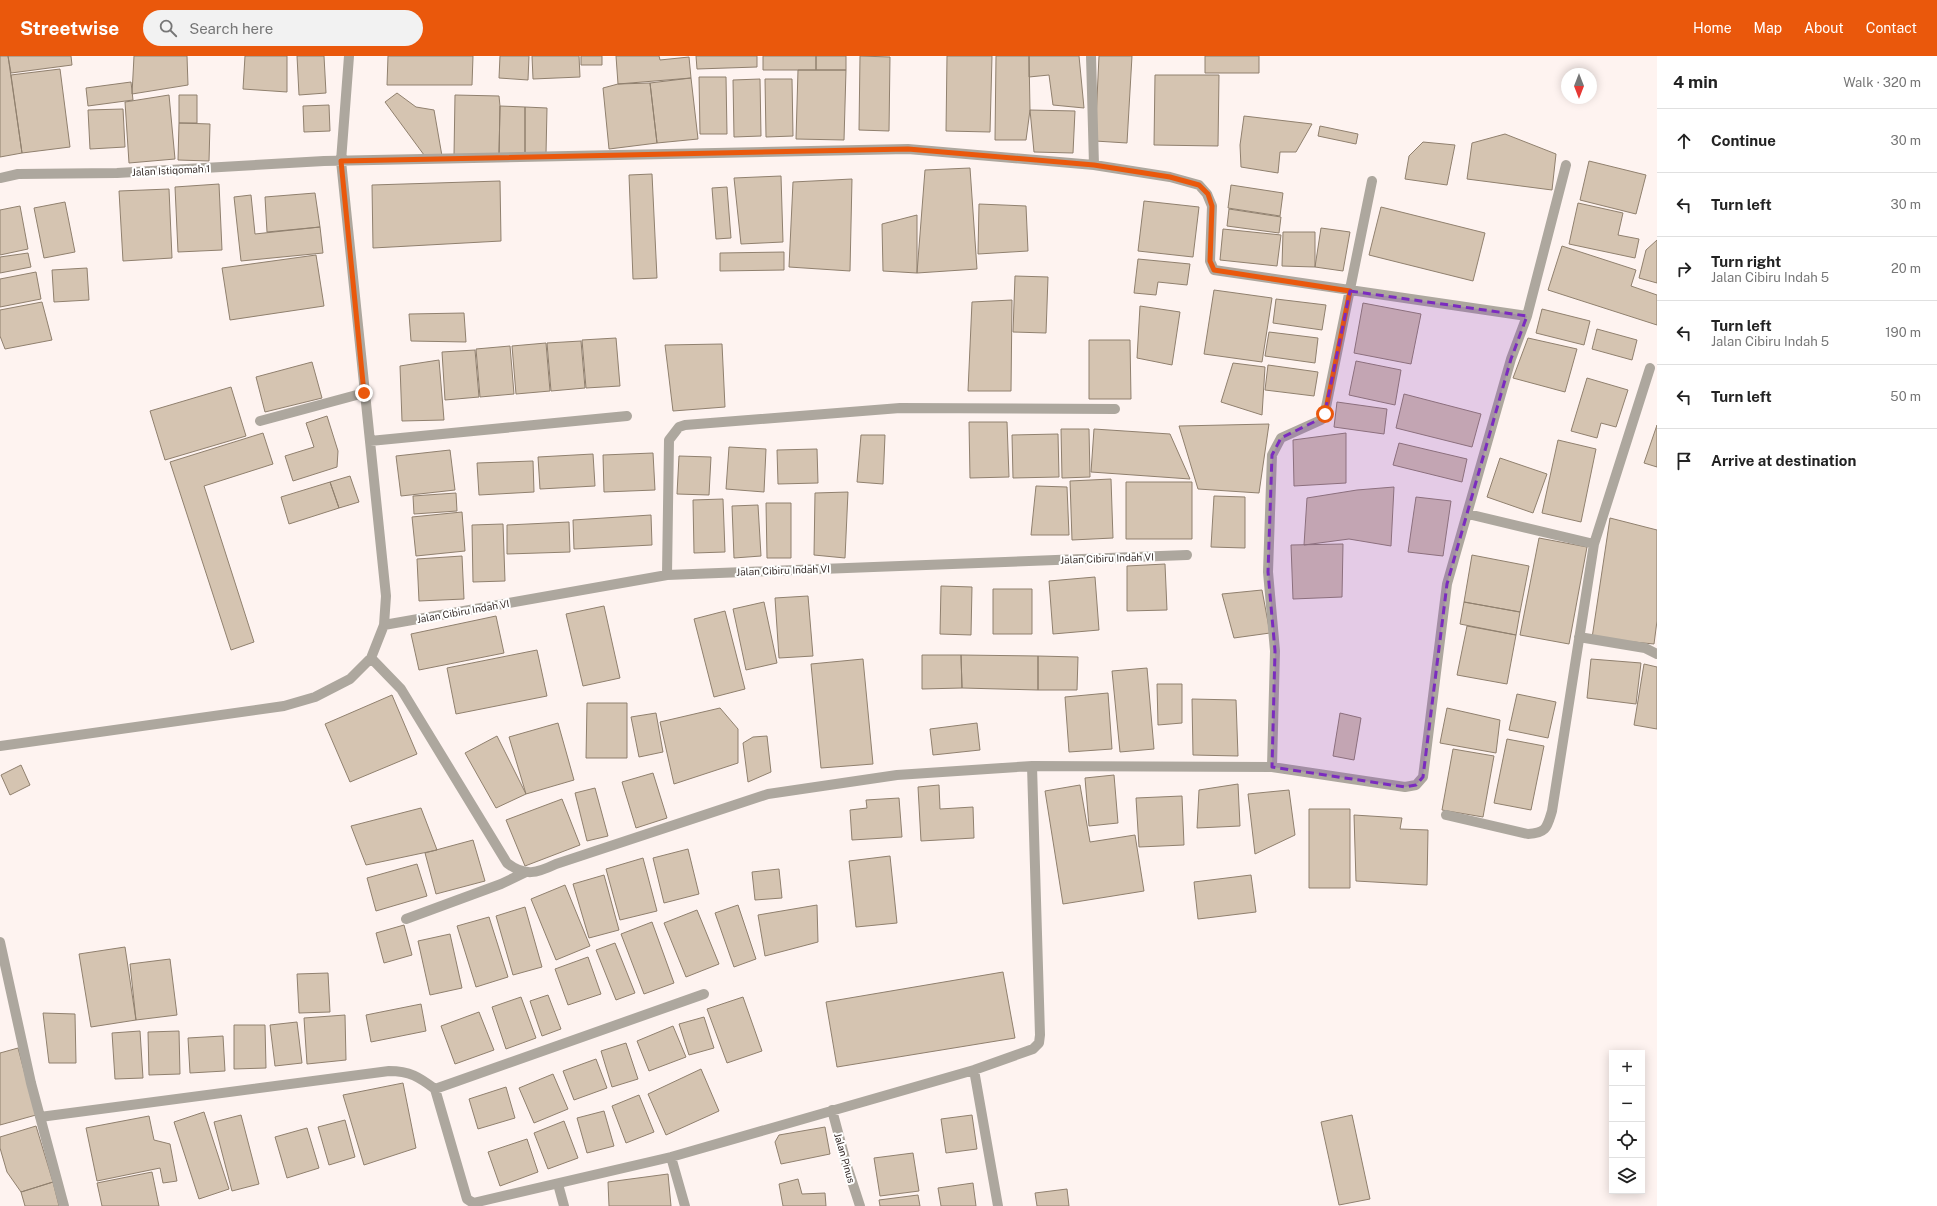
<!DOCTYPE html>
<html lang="en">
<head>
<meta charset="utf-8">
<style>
	:root { --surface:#fff; --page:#f2f2f2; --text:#222; --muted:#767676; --line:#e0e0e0; --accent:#ea580c }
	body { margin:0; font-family:"Public Sans",sans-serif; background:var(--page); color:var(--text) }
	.controls { position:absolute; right:12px; bottom:12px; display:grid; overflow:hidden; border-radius:0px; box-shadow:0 2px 10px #0003 }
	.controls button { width:36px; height:36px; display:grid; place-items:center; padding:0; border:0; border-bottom:1px solid var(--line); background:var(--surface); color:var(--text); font:20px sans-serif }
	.compass { position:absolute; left:1561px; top:12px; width:36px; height:36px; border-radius:50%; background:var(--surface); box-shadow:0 2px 10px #0003; rotate:180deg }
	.stop { position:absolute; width:12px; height:12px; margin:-9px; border:3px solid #ea580c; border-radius:50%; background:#fff }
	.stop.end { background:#ea580c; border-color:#fff; box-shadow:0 1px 4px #0008 }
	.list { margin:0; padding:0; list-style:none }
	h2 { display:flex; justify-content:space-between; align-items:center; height:52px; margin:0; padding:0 16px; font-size:17px }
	h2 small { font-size:13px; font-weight:400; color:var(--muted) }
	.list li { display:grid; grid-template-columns:26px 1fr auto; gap:12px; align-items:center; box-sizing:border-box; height:64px; padding:0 16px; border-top:1px solid var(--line) }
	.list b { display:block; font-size:15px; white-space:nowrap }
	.list p { margin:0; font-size:13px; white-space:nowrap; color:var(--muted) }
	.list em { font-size:13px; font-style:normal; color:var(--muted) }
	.icon { flex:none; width:22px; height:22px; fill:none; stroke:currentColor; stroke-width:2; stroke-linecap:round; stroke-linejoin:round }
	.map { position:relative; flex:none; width:1657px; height:1150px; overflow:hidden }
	header { display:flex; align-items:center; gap:24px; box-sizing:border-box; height:56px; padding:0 20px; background:var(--accent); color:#fff }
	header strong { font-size:19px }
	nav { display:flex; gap:22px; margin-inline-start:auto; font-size:14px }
	.search { width:280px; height:36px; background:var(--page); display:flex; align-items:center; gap:10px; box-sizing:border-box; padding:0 14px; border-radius:22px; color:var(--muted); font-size:15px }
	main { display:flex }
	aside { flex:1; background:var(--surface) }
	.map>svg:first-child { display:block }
	.building { fill:#d5c4b1; stroke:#90806e }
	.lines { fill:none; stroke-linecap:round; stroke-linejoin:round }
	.minor { stroke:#ada79e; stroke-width:10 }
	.route { stroke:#ea580c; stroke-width:5 }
	.marked { fill:#7b2cbf; fill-opacity:0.2; stroke:#7b2cbf; stroke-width:3; stroke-dasharray:8 5; stroke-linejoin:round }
	.labels { text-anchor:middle; stroke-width:4; stroke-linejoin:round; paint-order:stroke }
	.street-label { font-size:10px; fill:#382d2a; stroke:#fff }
</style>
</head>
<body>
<header>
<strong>Streetwise</strong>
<div class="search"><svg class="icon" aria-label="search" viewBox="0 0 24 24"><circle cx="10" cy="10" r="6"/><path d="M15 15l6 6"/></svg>Search here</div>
<nav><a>Home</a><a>Map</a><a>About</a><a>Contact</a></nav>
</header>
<main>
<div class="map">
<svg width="1657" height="1150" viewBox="0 0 1657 1150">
	<rect width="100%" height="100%" fill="#fef3f0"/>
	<path class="building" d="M0,0h8l14,97 -22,4z
		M8,0h63l1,9 -61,8z
		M134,0h53l1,29 -56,9z
		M245,0h42v36l-44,-3z
		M297,0h27l2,37 -27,2z
		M388,0h85l-1,29h-85z
		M500,0h29l-1,24 -29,-2z
		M532,0h47l1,21 -47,2z
		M581,0h21v9h-21z
		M616,0h43l1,4 29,-3 2,21 -73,6z
		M696,0h61v11l-60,2z
		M763,0h53v14h-53z
		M816,0h30v14h-30z
		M860,0l30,1 -1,74 -30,-1z
		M947,0h45l-2,76 -44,-1z
		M996,0h33l1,54 -4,30h-31z
		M1029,0h50l5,52 -31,-3 -4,-30 -20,2z
		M1099,0h33l-5,87 -32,-2z
		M1205,0h54v17h-54z
		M60,13l10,78 -48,6 -11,-78z
		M798,14h48l-2,70 -48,-1z
		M1155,19h64l-1,71 -64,-1z
		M699,21h27l1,57h-27z
		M691,22l7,61 -41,4 -7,-60z
		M760,23l1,57 -27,1 -1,-57z
		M765,23h27l1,57 -27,1z
		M131,26l2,18 -45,6 -2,-18z
		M650,27l7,60 -48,6 -6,-61 15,-4z
		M397,37l19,14 18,3 8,46 -15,3 -42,-57z
		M169,39l6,64 -46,4 -4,-61z
		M179,39h18v28h-18z
		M455,39l44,1 1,10 -1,49h-45z
		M329,49l1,26 -26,1 -1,-26z
		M500,50l25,1v48h-26z
		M525,51l22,1 -1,46 -21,1z
		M123,53l2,38 -35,2 -2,-39z
		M1030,54l45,1 -2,42 -39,-1z
		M1244,60l68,8 -16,28h-16l-2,21 -37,-6 -1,-22z
		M179,67l31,1 -1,37 -31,-1z
		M1320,70l38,8 -2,10 -38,-8z
		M1505,78l51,20 -4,36 -85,-11 5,-36z
		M1423,86l32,3 -8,40 -42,-6 4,-23z
		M1589,105l57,14 -10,39 -56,-14z
		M970,112l7,101 -60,4 8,-103z
		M652,118l5,104 -24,1 -4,-104z
		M781,120l2,66 -42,2 -7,-66z
		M852,123l-2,92 -61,-4 4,-85z
		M500,125l1,60 -128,7 -1,-63z
		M219,128l3,66 -44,2 -3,-65z
		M1231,129l52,8 -3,23 -52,-8z
		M727,131l4,51 -15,1 -4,-51z
		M169,133l3,69 -49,3 -4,-70z
		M315,137l5,34 -53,5 -2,-35z
		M251,139l4,39 65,-7 3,26 -82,8 -7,-64z
		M1144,145l55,6 -6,50 -55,-6z
		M65,146l10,50 -31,6 -10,-50z
		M1578,147l45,10 -5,22 21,4 -4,19 -66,-14z
		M979,148l47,2 2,45 -50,3z
		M20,150l8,43 -28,6v-45z
		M1381,151l104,26 -12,48 -104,-26z
		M1229,153l52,8 -2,16 -52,-7z
		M917,159v58l-34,-2 -1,-47z
		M1321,172l29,4 -7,39 -28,-4z
		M1223,173l58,6 -4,31 -57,-6z
		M1283,176h32v35l-33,-1z
		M1657,184v43l-18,-5 7,-28z
		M1562,190l74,24 -5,16 26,9v30l-109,-35z
		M784,196v18l-64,1v-18z
		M28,197l3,14 -31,6v-16z
		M316,199l8,51 -94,14 -8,-52z
		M1138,203l52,5 -3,21 -29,-3 -2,13 -22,-2z
		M87,212l2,32 -35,2 -2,-32z
		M36,216l5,27 -41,8v-28z
		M1015,220l33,1 -2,56 -33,-1z
		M1214,234l58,8 -10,64 -58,-8z
		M1276,243l50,6 -4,25 -49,-7z
		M1012,244l-1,91h-43l4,-89z
		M42,246l10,38 -47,9 -5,-13v-26z
		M1363,247l58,11 -10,50 -57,-11z
		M1140,250l40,6 -8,53 -35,-7z
		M1542,253l48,12 -6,24 -48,-12z
		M464,257l2,29 -55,-1 -2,-27z
		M1597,273l40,11 -5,20 -40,-11z
		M1269,276l49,6 -3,25 -50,-7z
		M616,282l4,48 -34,2 -4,-48z
		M1528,282l49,11 -12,43 -52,-14z
		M1089,284h41l1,59h-42z
		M581,285l4,47 -34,3 -4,-48z
		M546,287l4,48 -34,3 -4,-48z
		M722,288l3,63 -52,4 -8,-66z
		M510,290l4,48 -34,3 -4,-48z
		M475,294l4,47 -34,3 -3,-48z
		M439,304l5,60 -42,1 -2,-55z
		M1356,305l45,9 -6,35 -46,-10z
		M312,306l10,36 -57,14 -9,-35z
		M1233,307l32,4 -3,48 -41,-13z
		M1268,309l50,7 -4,24 -49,-6z
		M1587,322l41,12 -12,37 -15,-4 -4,15 -26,-7z
		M231,331l15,49 -81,24 -15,-49z
		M1404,338l77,20 -9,33 -76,-19z
		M1337,346l50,7 -3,25 -50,-7z
		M327,360l11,35 -1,16 -44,14 -8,-25 29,-9 -8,-24z
		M969,366h38l2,55 -39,1z
		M1269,368l-10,69 -61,-4 -19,-63z
		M1657,369v42l-13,-4z
		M1061,373h28l1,48 -28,1z
		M1094,373l76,5 20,45 -99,-7z
		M263,377l10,31 -69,22 50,156 -23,8 -61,-188z
		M1346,377v50l-52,3 -1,-46z
		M1058,378l1,43 -46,1 -1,-43z
		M861,379h24l-2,49 -26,-2z
		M1558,384l38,9 -15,73 -39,-9z
		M1399,387l68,16 -5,23 -69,-17z
		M729,391l37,2 -2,43 -38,-3z
		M817,393l1,34 -40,1 -1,-34z
		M450,394l5,40 -54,6 -5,-40z
		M653,397l2,37 -51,2 -1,-37z
		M593,398l2,32 -55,3 -2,-32z
		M679,400l32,1 -2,38 -32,-1z
		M1500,402l47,16 -14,39 -46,-16z
		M533,405l1,31 -55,3 -2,-32z
		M350,420l9,26 -20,6 -9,-26z
		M1111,423l2,59 -41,2 -2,-59z
		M330,426l9,26 -50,16 -8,-27z
		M1126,426h66v57h-66z
		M1036,430l31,1 2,48h-38z
		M1394,431l-3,59 -42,-7 -45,6 3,-47 50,-8z
		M848,436l-3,66 -31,-3 1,-62z
		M456,437l1,18 -43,3 -1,-18z
		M1214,440l31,1v51l-34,-1z
		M1416,441l35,4 -8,55 -35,-4z
		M723,443l2,53 -31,1 -1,-53z
		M766,447h25v55h-24z
		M758,449l3,51 -27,2 -2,-52z
		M462,456l3,39 -49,5 -4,-39z
		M651,459l1,30 -78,4 -1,-29z
		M1610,462l47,12v91l-3,23 -62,-6z
		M569,466l1,30 -63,2v-29z
		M503,468l2,57 -32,1 -1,-57z
		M1539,482l48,9 -18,97 -49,-9z
		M1343,488l-1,53 -49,2 -2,-54z
		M1472,499l57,11 -9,46 -56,-10z
		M462,500l2,43 -45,2 -2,-42z
		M1165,508l2,46 -40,1v-45z
		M1095,521l4,53 -46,4 -4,-53z
		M941,530l31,1 -1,48 -31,-1z
		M993,533h39v45h-39z
		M1262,534l8,43 -36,5 -12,-44z
		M808,540l5,60 -34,2 -4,-60z
		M764,546l13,61 -31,7 -13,-61z
		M1464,546l56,10 -4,23 -56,-11z
		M604,550l16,72 -37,8 -17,-72z
		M725,555l20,78 -31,8 -20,-78z
		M496,560l8,37 -85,17 -8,-36z
		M1467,570l49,9 -9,49 -50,-9z
		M537,594l10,46 -91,18 -9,-46z
		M922,599h39l1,33 -40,1z
		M961,599l77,1v34l-76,-2z
		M1038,600l40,1 -1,33h-39z
		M863,603l10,105 -52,4 -10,-104z
		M1591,603l50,4 -5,41 -49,-6z
		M1644,608l13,3v62l-23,-4z
		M1147,612l7,81 -34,3 -8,-81z
		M1157,628h25v39l-24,2z
		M1108,637l4,56 -43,3 -4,-55z
		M1517,638l39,8 -8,36 -39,-8z
		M392,639l25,59 -67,28 -25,-58z
		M1192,643l44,1 2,56 -45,-1z
		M587,647h40v55h-41z
		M720,652l18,21v34l-64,21 -14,-62z
		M1447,652l53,12 -4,33 -56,-10z
		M656,657l7,39 -24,5 -8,-40z
		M1340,657l21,5 -7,42 -21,-4z
		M558,667l16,57 -48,14 -17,-57z
		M977,667l3,27 -47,5 -3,-26z
		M497,680l29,58 -30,14 -31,-55z
		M767,680l4,36 -23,10 -5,-39 10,-6z
		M1507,683l37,7 -13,64 -37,-7z
		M1453,693l41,7 -11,61 -41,-7z
		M21,709l9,20 -20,10 -9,-20z
		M653,717l14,45 -31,10 -14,-46z
		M1114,719l4,48 -29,3 -4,-48z
		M1238,728l2,42 -43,2 2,-38z
		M939,729l1,24 33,-2 1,31 -53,3 -3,-54z
		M1080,729l10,57 45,-7 9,56 -81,13 -18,-113z
		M595,732l13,48 -21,5 -12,-48z
		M1289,734l6,45 -40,19 -7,-60z
		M1182,740l2,49 -45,2 -3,-49z
		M899,742l3,39 -50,3 -2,-30 17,-2 -1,-8z
		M562,743l18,46 -55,21 -19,-46z
		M421,752l16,42 -71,15 -15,-39z
		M1309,753h41v79h-41z
		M1354,759l48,3 -2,11 28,1 -1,55 -71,-4z
		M473,784l12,41 -49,13 -11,-41z
		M688,793l11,45 -35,9 -11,-45z
		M890,800l7,67 -41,4 -7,-66z
		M643,802l14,53 -37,9 -14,-51z
		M417,808l10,32 -51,15 -9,-33z
		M779,813l3,29 -27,2 -3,-28z
		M604,819l15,55 -30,8 -16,-54z
		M1251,819l5,37 -58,7 -4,-37z
		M565,829l25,61 -34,14 -25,-61z
		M738,849l18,54 -22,8 -19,-54z
		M817,849l1,37 -53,14 -7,-41z
		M525,851l17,60 -29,8 -17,-59z
		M697,854l22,54 -33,13 -22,-54z
		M489,861l19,60 -32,10 -19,-61z
		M652,866l22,61 -30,11 -23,-60z
		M404,869l8,30 -28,8 -8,-30z
		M450,878l12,54 -32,7 -12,-54z
		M615,887l20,50 -19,7 -20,-50z
		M125,891l11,73 -45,7 -12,-73z
		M588,901l13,37 -33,11 -13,-36z
		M170,903l7,56 -41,5 -6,-56z
		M1003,916l12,66 -178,29 -11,-65z
		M328,917l2,39 -31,1 -2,-39z
		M548,939l13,34 -19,7 -12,-35z
		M521,941l15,41 -30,11 -14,-42z
		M743,941l19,54 -35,12 -20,-54z
		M421,948l5,27 -55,11 -5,-27z
		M479,956l15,38 -39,14 -14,-38z
		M43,957l32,1 1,49h-27z
		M345,959l1,45 -39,4 -3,-46z
		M704,961l10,31 -25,7 -10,-31z
		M297,966l5,41 -27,3 -5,-41z
		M234,969h31l1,43 -32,1z
		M673,970l13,31 -37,14 -12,-30z
		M140,975l3,47 -28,1 -3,-46z
		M179,975l1,43 -31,1 -1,-43z
		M223,980l2,35 -35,2 -2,-35z
		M626,987l12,36 -26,8 -11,-36z
		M18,992l18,67 -36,10v-72z
		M596,1003l11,29 -33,12 -11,-29z
		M701,1013l18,42 -53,24 -18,-41z
		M553,1018l15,35 -34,14 -15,-35z
		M403,1027l13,65 -52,17 -21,-70z
		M506,1031l9,31 -37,11 -9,-30z
		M639,1039l15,37 -28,11 -14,-37z
		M604,1055l10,35 -27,7 -10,-35z
		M204,1056l25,77 -30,10 -25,-77z
		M241,1059l18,69 -27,7 -18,-69z
		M972,1059l5,34 -31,4 -5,-34z
		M1352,1059l18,84 -31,6 -18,-83z
		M149,1060l5,24 16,4 7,37 -14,2 -3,-15 -63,13 -11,-53z
		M345,1064l10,37 -26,8 -11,-38z
		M564,1065l14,37 -30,11 -14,-36z
		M36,1070l17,56 -32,10 -14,-20 -7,-24v-11z
		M825,1071l5,27 -49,10 -6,-22 4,-7z
		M307,1072l12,40 -32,10 -12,-41z
		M527,1083l11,33 -38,14 -12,-34z
		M913,1097l6,38 -39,5 -6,-38z
		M152,1116l7,34h-57l-5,-23z
		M668,1118l3,32h-62l-1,-24z
		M798,1123l4,15 23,-1 1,13h-43l-4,-22z
		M53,1126l6,24h-34l-4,-14z
		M973,1127l3,23h-35l-3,-18z
		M1067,1133l2,17h-32l-2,-13z
		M918,1139l2,11h-40l-1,-6z"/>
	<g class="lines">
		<path class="minor" d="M1091,0l3,109
			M0,122l18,-4 99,-1 207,-12 584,-12 186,16 76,12 29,8 8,9 5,12 -2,55 4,9 313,46 -16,43 -64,225 -24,193 -7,8 -11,2 -133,-20 -240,-1 -135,9 -129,19 -212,70c-19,9 -31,13 -49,-1l-106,-174 -30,-31
			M1527,260l39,-151
			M260,365l104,-28
			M370,385l257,-25
			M1468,458l126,30
			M667,519l2,-135 10,-13 6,-2 215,-17 215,1
			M384,569l283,-50 520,-20
			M1579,581l66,11 12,6
			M0,690l284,-40 31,-9 35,-18 21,-21 13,-33 2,-29 -45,-435 8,-105
			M1272,711l3,-116 -7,-79 4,-117 9,-17 40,-18 3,-3 48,-236
			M1446,759l82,19c19,-1 19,-7 24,-23l42,-267 56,-176
			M406,863l95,-35 25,-12
			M0,886l31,141 33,123
			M974,1014l24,136
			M435,1033l32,110 6,4 198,-46 303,-87 59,-21 6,-6 1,-8 -8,-269
			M832,1054l15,56 13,40
			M40,1061l349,-46c21,0 30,6 46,18l269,-95
			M671,1101l14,49
			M558,1128l6,22"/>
	</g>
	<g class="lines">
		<path class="route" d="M364,337l-23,-232 567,-12 186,16 76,12 29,8 9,9 4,12 -2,55 4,9 136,21 -25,123"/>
	</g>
	<path class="marked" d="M1350,235l177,25 -16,43 -64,225 -24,193 -7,8 -11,2 -133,-20 3,-116 -7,-79 4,-117 9,-17 43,-21z"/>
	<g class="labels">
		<g class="street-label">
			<text transform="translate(171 114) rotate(-3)" y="4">Jalan Istiqomah 1</text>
			<text transform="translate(1107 502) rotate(-2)" y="4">Jalan Cibiru Indah VI</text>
			<text transform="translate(783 514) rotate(-2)" y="4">Jalan Cibiru Indah VI</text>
			<text transform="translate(463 555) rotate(-10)" y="4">Jalan Cibiru Indah VI</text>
			<text transform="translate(845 1102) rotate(74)" y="4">Jalan Pinus</text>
		</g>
	</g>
</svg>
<div class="controls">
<button>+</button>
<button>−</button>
<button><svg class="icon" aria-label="locate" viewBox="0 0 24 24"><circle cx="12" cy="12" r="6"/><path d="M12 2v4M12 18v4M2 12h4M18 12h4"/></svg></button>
<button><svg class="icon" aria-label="layers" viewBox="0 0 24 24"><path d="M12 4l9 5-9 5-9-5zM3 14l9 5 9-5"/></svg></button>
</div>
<svg class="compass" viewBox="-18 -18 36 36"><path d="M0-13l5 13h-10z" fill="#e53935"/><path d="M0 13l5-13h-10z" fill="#767676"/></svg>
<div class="stop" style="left:1325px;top:358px"></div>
<div class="stop end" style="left:364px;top:337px"></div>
</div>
<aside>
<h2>4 min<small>Walk · 320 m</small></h2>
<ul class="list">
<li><svg class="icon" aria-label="ahead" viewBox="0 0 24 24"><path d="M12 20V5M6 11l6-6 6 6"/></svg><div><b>Continue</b></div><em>30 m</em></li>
<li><svg class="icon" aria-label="left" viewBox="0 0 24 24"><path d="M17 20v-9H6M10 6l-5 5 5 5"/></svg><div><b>Turn left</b></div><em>30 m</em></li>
<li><svg class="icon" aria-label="right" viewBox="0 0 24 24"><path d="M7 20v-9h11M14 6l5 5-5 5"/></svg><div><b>Turn right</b><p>Jalan Cibiru Indah 5</p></div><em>20 m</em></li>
<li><svg class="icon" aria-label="left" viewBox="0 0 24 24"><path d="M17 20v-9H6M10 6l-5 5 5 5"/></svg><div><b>Turn left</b><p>Jalan Cibiru Indah 5</p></div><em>190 m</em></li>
<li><svg class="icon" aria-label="left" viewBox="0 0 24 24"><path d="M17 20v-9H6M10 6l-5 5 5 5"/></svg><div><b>Turn left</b></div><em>50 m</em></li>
<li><svg class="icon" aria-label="arrive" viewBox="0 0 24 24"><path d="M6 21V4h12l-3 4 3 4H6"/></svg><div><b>Arrive at destination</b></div></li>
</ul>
</aside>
</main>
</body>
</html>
